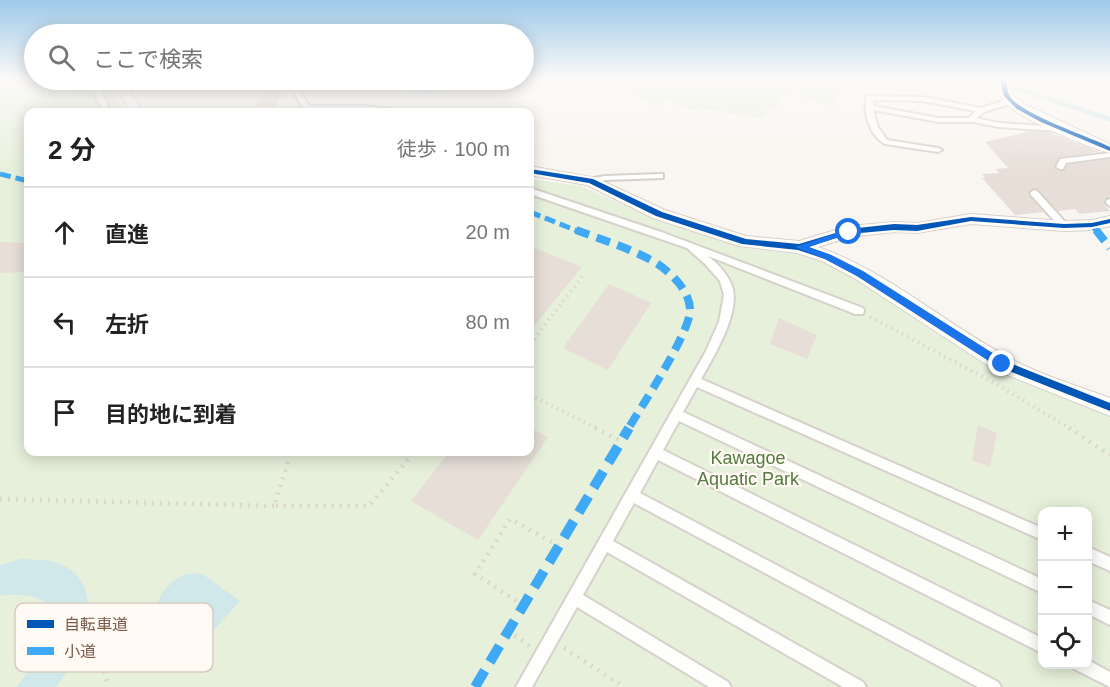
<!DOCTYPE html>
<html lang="ja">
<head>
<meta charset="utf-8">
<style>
	:root { --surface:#fff; --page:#f2f2f2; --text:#222; --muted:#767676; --line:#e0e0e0 }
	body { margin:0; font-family:Arial,"Noto Sans JP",sans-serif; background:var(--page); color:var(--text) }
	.controls { position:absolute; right:18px; bottom:18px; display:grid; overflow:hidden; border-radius:12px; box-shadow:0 3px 15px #0003 }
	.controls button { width:54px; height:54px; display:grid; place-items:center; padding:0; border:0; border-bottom:2px solid var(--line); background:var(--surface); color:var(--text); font:30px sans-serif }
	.stop { position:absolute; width:18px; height:18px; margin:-14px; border:4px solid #1a73e8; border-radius:50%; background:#fff }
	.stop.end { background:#1a73e8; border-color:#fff; box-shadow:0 2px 6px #0008 }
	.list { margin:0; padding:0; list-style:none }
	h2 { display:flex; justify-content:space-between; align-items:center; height:78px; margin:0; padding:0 24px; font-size:26px }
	h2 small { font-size:20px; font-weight:400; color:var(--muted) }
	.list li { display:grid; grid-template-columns:39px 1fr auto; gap:18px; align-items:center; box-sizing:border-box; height:90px; padding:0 24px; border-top:2px solid var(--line) }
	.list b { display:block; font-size:22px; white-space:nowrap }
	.list em { font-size:20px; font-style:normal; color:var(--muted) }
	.icon { flex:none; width:33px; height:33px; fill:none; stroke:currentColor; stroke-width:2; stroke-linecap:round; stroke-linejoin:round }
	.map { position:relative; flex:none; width:1110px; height:687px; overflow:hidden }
	.search { position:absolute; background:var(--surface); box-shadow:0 3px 15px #0003; left:24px; top:24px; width:510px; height:66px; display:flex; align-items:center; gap:15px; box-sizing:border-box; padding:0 21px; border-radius:33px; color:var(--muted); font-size:22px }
	.panel { position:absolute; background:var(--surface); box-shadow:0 3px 15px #0003; left:24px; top:108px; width:510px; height:348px; border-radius:12px }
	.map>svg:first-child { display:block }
	.green { fill:#e7f0db; fill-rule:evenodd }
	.water { fill:#d0e8ea }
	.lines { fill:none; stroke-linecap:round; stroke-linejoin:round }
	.stream { stroke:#d0e8ea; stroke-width:4.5 }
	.building { fill:#e6ded7 }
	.lane-casing { stroke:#d7d1cb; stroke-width:4 }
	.street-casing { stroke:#d7d1cb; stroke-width:2 }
	.path-far1 { stroke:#dcd5d0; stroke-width:4; stroke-dasharray:1.5 4.5; stroke-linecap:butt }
	.path { stroke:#dcd5d0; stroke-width:4.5; stroke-dasharray:2 6; stroke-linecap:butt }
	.lane { fill:#fefefd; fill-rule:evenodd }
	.street { fill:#fefefd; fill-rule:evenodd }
	.quiet-far2 { stroke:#3fa9f5; stroke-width:5; stroke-dasharray:11 5; stroke-linecap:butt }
	.quiet-far1 { stroke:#3fa9f5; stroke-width:8; stroke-dasharray:14 8; stroke-linecap:butt }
	.quiet { stroke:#3fa9f5; stroke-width:10; stroke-dasharray:19 10; stroke-linecap:butt }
	.cycleway-casing { stroke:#fffaf3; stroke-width:4 }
	.cycleway { fill:#0057b8; fill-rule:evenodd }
	.route { fill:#1a73e8 }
	.labels { text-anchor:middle; stroke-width:4.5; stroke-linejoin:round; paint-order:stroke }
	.park-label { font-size:18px; fill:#537a41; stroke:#fffaf3 }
	.key { fill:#fffaf3; stroke:#d7cbc1; stroke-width:1.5 }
	.key-label { font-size:16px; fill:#7a5c4d }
</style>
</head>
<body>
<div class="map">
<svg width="1110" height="687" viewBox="0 0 1110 687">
	<rect width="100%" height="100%" fill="#f9f5f0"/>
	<path class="green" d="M0,80h108l1,11 16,21h-97v340h502v-273l51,7 65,29 100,33 58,7 32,12 26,14 84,58 38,22 126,54v272h-1110zM1042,512h46v152h-46z
		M617,80h208l4,7 9,5 -3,13h-9l-25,-9 -1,-5h-9l-5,7 -6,2 -3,7 -9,3 -6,8c-20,-2 -38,-7 -57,-9 -5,-1 -9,1 -14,1 -8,-1 -19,-8 -27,-12l-2,6 -8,3c-11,-10 -30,-15 -37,-27z"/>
	<path class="water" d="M21,559c12,1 27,0 37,4 54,21 24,94 -2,124h-40c17,-17 61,-86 12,-91 -9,-1 -19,-2 -28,0v-31z
		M201,573l39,28 -45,50c-10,-8 -28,-18 -36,-30 -10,-16 9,-39 23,-45 6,-3 13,-2 19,-3z"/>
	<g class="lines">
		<path class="stream" d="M363,80l34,8 33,4 91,-12
			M972,80l21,4
			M1012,87l98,32"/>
	</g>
	<path class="building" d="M285,85l-10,22h-20l12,-21z
		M1030,131l21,2 48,19 -39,5 -6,11 5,3 6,-1 2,-5 43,-6v38l-5,2 -1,5 6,7 -31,3 -4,-5 -17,2 -23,-23 -7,6 16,18 -29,3 -33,-37h3l-3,-4 17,-1 -3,-4 12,-1 -23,-26z
		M0,242l28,1v29l-28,1z
		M530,246l52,21 -52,64z
		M609,284l42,19 -43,67 -45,-22z
		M779,318l38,17 -10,24 -37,-15z
		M978,425l19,8 -7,34 -18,-7z
		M530,428l18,9 -70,103 -67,-39 38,-49h81z"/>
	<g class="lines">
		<defs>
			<path id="lane" d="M93,80h6l5,18 7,14h-6l-9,-14z
				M287,80h6l16,26h57l33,4 4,2 -99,-2z
				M867,96l56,1 58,11 29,-9h3v4l-29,9 -8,6 23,5 60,4 4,2 -4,2 -60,-4 -26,-5h-34l-66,-12 5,17 9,13 51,8 4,2 -4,2 -53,-8c-15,-8 -23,-32 -18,-48zM873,100l50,1 52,10 -6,7h-30l-66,-12z
				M1110,153v4l-44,6 -3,6h-3l-4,-2 4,-8z
				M660,174h3v4l-58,2 -14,4 -4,-3 1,-2 17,-3z
				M530,188l134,45 199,75 1,3 -1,3h-8l-147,-58c10,8 19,17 24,30 9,26 -18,70 -31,93l341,149v12l-345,-153 -14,25 359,167v14l-363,-172 -16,29 379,188v15l-384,-193 -18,33 358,189 3,5h-23l-344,-184 -21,38 250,141 3,5h-23l-236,-135 -24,43 145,87 3,5h-22l-132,-80 -45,80h-16l190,-336 13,-29 5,-27 -4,-14 -15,-17 -18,-16 -157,-54z
				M1034,190l3,1 30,33v4h-6l-30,-33 -1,-2z
				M1110,199v7l-4,-3 1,-3z
				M1088,547l22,10v14l-22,-10z
				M1088,600l22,10v15l-22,-11z
				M1088,660l22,12v15l-36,-18 -2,-5h16z"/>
			<path id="street" d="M110,80h12l22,32h-12z
				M997,80h12l5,16 10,8 86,40v9c-22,-5 -92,-35 -106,-51 -5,-7 -7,-14 -7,-22z
				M530,166l66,12 69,32 81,26 53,5 50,-15 45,-4 23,1 54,-9 93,7 28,-1 18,-4v10l-18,4 -28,1 -93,-7 -54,9 -23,-1 -44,5 -32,10c69,24 126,76 190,110 31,18 69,28 102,41v18l-115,-46 -141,-92 -32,-17 -25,-8 -58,-7 -86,-28 -66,-33 -57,-10z"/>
		</defs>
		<use href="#lane" class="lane-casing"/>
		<use href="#street" class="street-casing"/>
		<path class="path-far1" d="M870,317l123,65 78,47
			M530,344l55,-71
			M530,395l68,34"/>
		<path class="path" d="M595,428l26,13
			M1069,428l41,27
			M288,462l-14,44h95l45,-54
			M0,499l274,7
			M523,605l-48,-31 35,-55 49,27
			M508,631l22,15
			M564,648l60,39
			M73,663l31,9 5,15"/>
		<use href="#lane" class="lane"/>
		<use href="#street" class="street"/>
		<path class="quiet-far2" d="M0,174l28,7
			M530,212l50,20
			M1092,225l5,7"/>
		<path class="quiet-far1" d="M576,230c24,9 50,17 73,29 18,9 42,31 41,52 -1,23 -48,95 -62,118
			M1096,230l14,18"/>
		<path class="quiet" d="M475,687l154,-259"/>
		<defs>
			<path id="cycleway" d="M1000,80h6c1,6 1,13 5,18 15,18 76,38 99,49v4l-69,-29 -24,-13 -13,-13z
				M530,169l63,10 69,33 84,27 53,5 50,-15 45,-5 23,1 54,-8 93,7 28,-1 18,-4v4l-18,4 -28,1 -93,-7 -54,10 -23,-1 -45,4 -41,13 23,8 32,17 142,89 105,42v8l-111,-44 -142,-91 -32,-17 -27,-9 -56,-6 -86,-28 -67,-33 -59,-10z"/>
		</defs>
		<use href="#cycleway" class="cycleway-casing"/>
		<use href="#cycleway" class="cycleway"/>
	</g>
	<linearGradient id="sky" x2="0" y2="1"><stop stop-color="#9ec9e9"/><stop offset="0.45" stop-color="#fcfaf8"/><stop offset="1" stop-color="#fcfaf8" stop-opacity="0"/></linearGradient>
	<rect width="1110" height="176" fill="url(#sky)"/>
	<path class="route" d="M846,230l7,2 -44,15 22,8 32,16 142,90v6h-7l-141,-91 -32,-17 -30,-12z"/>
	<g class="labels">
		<g class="park-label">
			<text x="748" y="464">Kawagoe<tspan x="748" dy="21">Aquatic Park</tspan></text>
		</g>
	</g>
	<rect x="15" y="603" width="198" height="69" rx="9" class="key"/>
	<rect x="27" y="620" width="27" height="8" fill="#0057b8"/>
	<rect x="27" y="647" width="27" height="8" fill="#3fa9f5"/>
	<g class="key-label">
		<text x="64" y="630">自転車道</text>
		<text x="64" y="657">小道</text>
	</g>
</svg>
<div class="controls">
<button>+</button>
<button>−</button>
<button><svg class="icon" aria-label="locate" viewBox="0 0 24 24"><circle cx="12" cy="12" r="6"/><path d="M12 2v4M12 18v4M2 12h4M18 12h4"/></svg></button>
</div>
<div class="stop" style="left:849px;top:232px"></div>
<div class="stop end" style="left:1002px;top:364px"></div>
<div class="search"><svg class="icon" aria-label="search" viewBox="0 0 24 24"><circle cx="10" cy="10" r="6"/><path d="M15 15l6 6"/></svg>ここで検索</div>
<section class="panel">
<h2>2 分<small>徒歩 · 100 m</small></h2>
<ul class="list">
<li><svg class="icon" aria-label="ahead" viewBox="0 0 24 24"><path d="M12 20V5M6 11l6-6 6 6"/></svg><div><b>直進</b></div><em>20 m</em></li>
<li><svg class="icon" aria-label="left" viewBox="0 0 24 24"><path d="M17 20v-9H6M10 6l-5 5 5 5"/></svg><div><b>左折</b></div><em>80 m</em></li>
<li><svg class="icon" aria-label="arrive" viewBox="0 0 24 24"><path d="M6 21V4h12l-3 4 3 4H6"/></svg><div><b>目的地に到着</b></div></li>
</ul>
</section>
</div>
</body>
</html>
